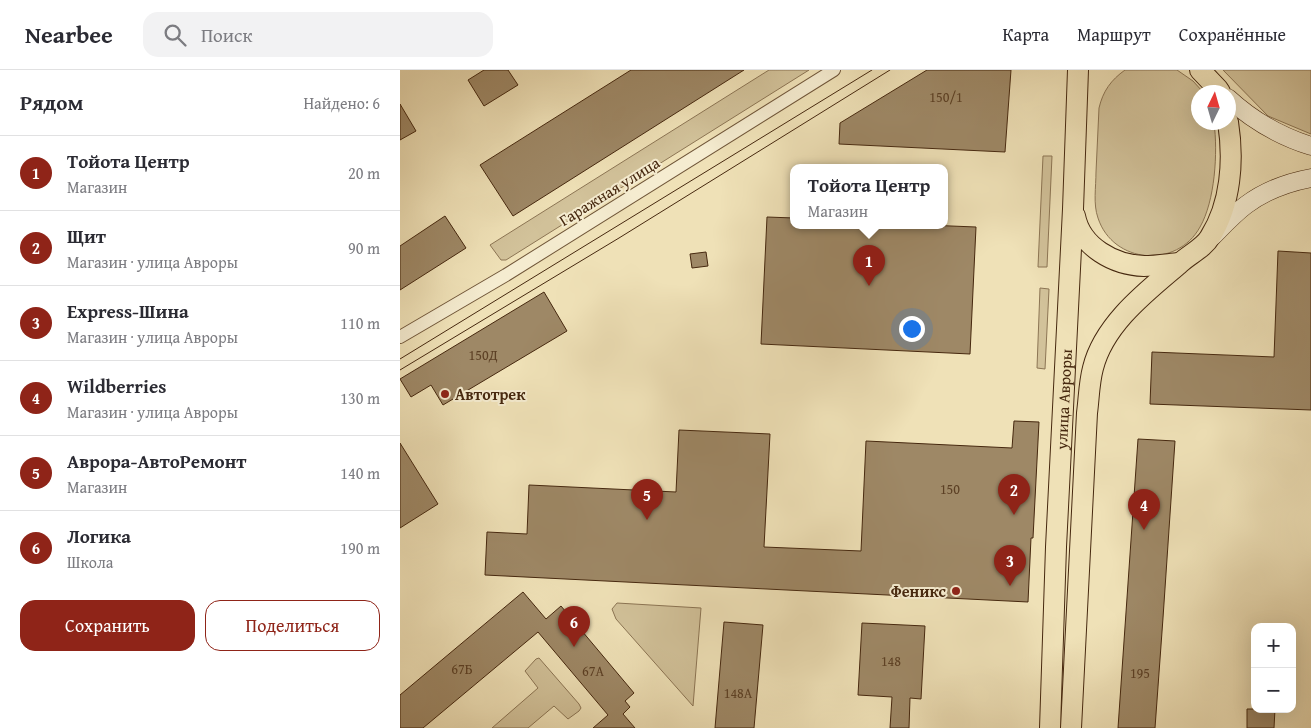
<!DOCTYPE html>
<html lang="ru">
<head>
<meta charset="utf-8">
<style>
	:root { --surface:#fff; --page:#f2f2f3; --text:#2b2b33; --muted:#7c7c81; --line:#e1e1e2; --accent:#8f2418 }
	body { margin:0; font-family:"Gentium Book Plus",serif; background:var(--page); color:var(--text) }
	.controls { position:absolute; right:15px; bottom:15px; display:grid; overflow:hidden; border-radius:10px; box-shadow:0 5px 20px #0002 }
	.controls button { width:45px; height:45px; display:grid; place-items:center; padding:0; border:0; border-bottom:1px solid var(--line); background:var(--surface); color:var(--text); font:25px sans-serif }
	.compass { position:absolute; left:791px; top:15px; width:45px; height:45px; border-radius:50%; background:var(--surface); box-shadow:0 5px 20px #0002; rotate:5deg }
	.you { position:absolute; left:511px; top:258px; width:18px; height:18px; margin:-12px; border:4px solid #fff; border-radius:50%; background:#1a73e8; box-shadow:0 0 0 8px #1a73e833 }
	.badge { display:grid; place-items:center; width:32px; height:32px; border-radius:50%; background:var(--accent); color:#fff; font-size:16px; font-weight:700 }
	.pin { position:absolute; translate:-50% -41px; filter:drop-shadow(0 1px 2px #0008) }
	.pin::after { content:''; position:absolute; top:26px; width:18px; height:15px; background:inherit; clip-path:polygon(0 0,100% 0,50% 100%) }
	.popup { position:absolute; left:390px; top:94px; width:158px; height:65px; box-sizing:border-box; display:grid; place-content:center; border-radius:10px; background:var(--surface); filter:drop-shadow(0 1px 4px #0005); font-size:16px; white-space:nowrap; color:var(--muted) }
	.popup b { font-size:19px; color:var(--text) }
	.popup::after { content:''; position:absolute; left:50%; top:100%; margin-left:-10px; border:10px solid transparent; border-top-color:var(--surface) }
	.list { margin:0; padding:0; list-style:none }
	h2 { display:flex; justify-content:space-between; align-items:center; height:65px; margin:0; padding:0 20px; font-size:21px }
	h2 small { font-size:16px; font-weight:400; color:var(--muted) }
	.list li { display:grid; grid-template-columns:32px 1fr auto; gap:15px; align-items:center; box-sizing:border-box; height:75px; padding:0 20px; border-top:1px solid var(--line) }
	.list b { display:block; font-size:19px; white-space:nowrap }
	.list p { margin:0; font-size:16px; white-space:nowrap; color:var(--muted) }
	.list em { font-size:16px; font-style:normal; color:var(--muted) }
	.actions { display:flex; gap:10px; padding:15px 20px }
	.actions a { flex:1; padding:11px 0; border:1px solid var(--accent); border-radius:15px; text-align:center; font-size:18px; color:var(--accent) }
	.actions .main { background:var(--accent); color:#fff }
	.icon { flex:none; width:28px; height:28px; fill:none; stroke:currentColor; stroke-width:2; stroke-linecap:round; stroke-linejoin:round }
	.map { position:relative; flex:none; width:911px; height:658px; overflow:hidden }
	header { display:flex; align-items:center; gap:30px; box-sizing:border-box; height:70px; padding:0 25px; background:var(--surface); border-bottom:1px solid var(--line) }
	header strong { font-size:24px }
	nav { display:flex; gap:28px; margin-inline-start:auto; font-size:18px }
	.search { width:350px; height:45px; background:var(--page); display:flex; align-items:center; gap:12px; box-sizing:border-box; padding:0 18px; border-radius:15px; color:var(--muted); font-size:19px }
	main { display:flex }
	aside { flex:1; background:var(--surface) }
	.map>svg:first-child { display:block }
	.green { fill:#d2c29a; stroke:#8c7554 }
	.building { fill:#9e8866; stroke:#46280f }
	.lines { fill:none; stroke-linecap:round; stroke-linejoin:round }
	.minor-casing { stroke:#705639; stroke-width:14 }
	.secondary-casing { stroke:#46280f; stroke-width:19 }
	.primary-casing { stroke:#46280f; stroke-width:22 }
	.minor { stroke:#f5ecd0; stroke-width:12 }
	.secondary { stroke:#f5ecd0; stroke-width:18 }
	.primary { stroke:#efe1b7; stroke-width:20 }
	.tram { stroke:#46280f; stroke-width:1 }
	.poi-dot { fill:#8f2418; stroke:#f5ecd0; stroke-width:2 }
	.labels { text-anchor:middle; stroke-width:4; stroke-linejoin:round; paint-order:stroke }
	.number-label { font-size:14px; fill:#5c4025 }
	.street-label { font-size:16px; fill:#46280f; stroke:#f5ecd0 }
	.poi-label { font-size:16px; font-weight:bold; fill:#46280f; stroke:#f5ecd0; text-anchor:start }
</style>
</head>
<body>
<header>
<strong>Nearbee</strong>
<div class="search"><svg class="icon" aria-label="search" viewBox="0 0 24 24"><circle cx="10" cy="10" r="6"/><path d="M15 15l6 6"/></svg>Поиск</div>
<nav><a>Карта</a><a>Маршрут</a><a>Сохранённые</a></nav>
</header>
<main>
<aside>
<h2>Рядом<small>Найдено: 6</small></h2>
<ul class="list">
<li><span class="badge">1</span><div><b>Тойота Центр</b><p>Магазин</p></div><em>20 m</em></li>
<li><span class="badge">2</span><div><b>Щит</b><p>Магазин · улица Авроры</p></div><em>90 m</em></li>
<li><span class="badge">3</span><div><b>Express-Шина</b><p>Магазин · улица Авроры</p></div><em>110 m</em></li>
<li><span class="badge">4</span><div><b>Wildberries</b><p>Магазин · улица Авроры</p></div><em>130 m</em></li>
<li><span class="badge">5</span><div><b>Аврора-АвтоРемонт</b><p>Магазин</p></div><em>140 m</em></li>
<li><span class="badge">6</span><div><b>Логика</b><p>Школа</p></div><em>190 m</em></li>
</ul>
<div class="actions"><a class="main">Сохранить</a><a>Поделиться</a></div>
</aside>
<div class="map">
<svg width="911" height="658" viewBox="0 0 911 658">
	<rect width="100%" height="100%" fill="#efe1b7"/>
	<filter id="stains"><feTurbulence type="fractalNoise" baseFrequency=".004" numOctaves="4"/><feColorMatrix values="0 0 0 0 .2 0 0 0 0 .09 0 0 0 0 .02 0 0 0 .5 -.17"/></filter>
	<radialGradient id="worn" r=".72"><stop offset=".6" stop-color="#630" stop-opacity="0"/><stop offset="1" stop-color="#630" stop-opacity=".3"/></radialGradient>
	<path class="green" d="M369,0h40l-303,190h-5l-11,-15z
		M725,0h52l16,11 10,11h-5v30l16,1c4,29 1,78 -14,104 -23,42 -87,37 -102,-9 -5,-14 -2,-31 -2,-46 1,-21 2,-43 3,-64 4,-17 12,-28 26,-38z
		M823,0h88v64l-43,-18z
		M643,86h9l-5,111h-9z
		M640,218l9,1 -4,80 -8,-1z
		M217,533l84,5 -8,98 -77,-87 -4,-10z
		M139,588l40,46 2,4 -2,3 -11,8 -14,-13 -26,22h-36l46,-40 -13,-17 11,-12z"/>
	<path class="building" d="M84,0h24l10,15 -34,21 -16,-26z
		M231,0h113l-231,146 -33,-51z
		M527,0h84l-6,82 -166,-8 1,-21z
		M0,34l16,27 -16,9z
		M45,146l21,32 -66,42v-44z
		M367,147l27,1v7h132l50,2 -6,127 -209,-10z
		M878,181l33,2v157l-161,-6 2,-52 122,5z
		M306,182l2,14 -16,2 -2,-14z
		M144,222l23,39 -124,74 -12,-20 -20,12 -11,-18z
		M614,351l25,1 -6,116h-2l-3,64 -543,-27 2,-43 40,2 2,-49 147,7 3,-62 91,4 -6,113 97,4 5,-110 146,7z
		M738,369l37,2 -12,177 -8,110h-37z
		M0,373l38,61 -38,24z
		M123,522l23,27 15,-13 73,87 -9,8 5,6 -7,7 12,14h-42l15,-13 -70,-83 -115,96h-23v-33z
		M324,552l39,3 -9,103h-39z
		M462,553l63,3 -4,73 -11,-1 -1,30h-19l2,-31 -34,-2z
		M847,639h28l-1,19h-27z"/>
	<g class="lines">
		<defs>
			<path id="minor" d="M0,267l106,-62 328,-205"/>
			<path id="secondary" d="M828,28c25,23 51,38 83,48
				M812,167c11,-11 22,-23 34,-32 19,-14 43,-23 65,-27"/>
			<g id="primary">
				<path d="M800,0l18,19 2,3"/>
				<path d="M675,146c6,31 39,49 69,50 11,0 24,-2 35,-3"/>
				<path id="s1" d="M650,658l6,-181 17,-338 5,-139"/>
				<path d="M671,658l16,-315c2,-15 2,-30 6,-45 11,-44 53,-76 86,-104 9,-9 25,-16 31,-27 21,-33 24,-77 18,-115"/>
			</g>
		</defs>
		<use href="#minor" class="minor-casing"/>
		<use href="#secondary" class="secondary-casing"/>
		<use href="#primary" class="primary-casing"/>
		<use href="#minor" class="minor"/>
		<use href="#secondary" class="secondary"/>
		<use href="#primary" class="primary"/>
		<path class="tram" d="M0,289l472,-289
			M0,300l219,-132 271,-168"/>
	</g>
	<g class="poi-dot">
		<circle cx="45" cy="324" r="5"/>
		<circle cx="556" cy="521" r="5"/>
	</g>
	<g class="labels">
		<g class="number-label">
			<text x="546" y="32">150/1</text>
			<text x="83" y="290">150Д</text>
			<text x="550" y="424">150</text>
			<text x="491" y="596">148</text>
			<text x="62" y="604">67Б</text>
			<text x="193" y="606">67А</text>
			<text x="740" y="608">195</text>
			<text x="338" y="628">148А</text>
		</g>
		<g class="street-label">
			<text transform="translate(209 121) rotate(-32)" y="6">Гаражная улица</text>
			<text dy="6" stroke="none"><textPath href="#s1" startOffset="329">улица Авроры</textPath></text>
		</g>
		<g class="poi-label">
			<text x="55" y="330">Автотрек</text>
			<text x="546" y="527" text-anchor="end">Феникс</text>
		</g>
	</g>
	<rect width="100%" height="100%" filter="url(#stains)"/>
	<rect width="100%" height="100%" fill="url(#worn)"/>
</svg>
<div class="controls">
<button>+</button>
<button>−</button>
</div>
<svg class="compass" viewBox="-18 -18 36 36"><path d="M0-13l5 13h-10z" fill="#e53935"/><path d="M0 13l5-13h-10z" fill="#7c7c81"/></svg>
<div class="you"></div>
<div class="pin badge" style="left:469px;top:216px">1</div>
<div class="popup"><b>Тойота Центр</b>Магазин</div>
<div class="pin badge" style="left:614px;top:445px">2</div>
<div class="pin badge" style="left:610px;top:516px">3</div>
<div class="pin badge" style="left:744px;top:460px">4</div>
<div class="pin badge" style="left:247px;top:450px">5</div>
<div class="pin badge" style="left:174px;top:577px">6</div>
</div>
</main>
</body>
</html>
